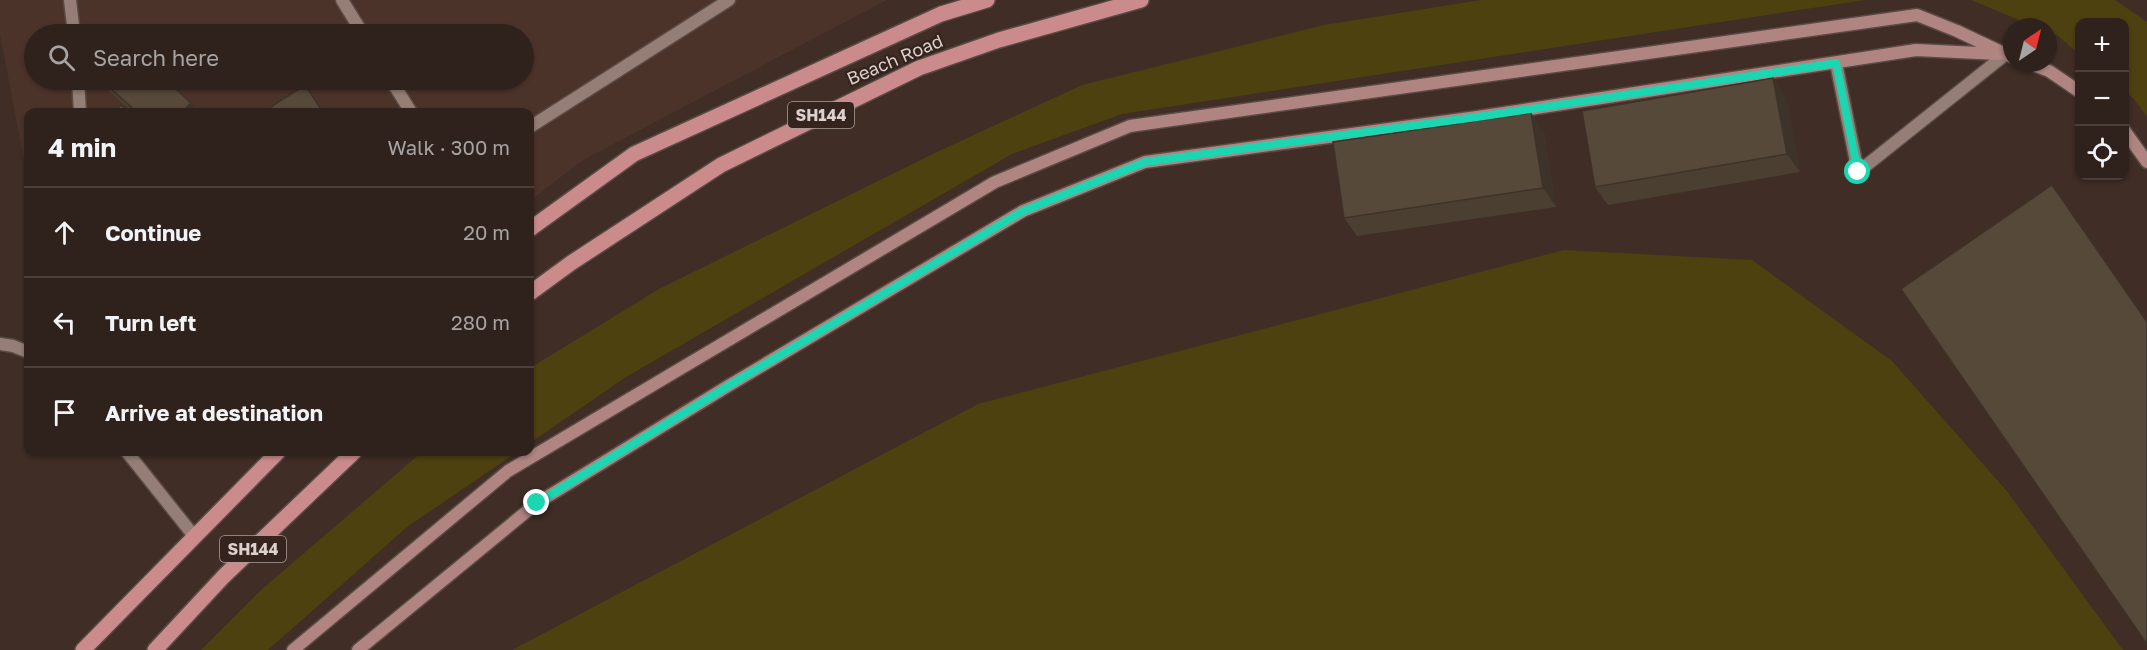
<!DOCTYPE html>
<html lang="en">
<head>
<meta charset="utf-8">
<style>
	:root { --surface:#2f221c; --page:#372a25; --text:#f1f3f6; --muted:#a7a4a3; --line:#4a3f3b }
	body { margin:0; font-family:"Golos Text",sans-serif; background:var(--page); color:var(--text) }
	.controls { position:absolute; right:18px; top:18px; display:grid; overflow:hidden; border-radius:12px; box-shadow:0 2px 4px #0004 }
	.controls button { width:54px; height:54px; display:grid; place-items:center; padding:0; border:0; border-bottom:2px solid var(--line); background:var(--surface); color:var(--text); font:30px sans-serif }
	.compass { position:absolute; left:2003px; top:18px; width:54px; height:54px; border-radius:50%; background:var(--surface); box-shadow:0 2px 4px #0004; rotate:35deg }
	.stop { position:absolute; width:18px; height:18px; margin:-14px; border:4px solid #1cd5b1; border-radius:50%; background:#fff }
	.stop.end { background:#1cd5b1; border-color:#fff; box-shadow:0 2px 6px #0008 }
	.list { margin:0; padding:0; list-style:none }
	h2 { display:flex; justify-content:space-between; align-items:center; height:78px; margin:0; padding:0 24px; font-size:26px }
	h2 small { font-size:20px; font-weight:400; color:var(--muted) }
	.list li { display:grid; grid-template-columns:39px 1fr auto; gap:18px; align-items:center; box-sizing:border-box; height:90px; padding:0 24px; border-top:2px solid var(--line) }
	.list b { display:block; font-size:22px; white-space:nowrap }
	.list em { font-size:20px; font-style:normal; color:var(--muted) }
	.icon { flex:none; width:33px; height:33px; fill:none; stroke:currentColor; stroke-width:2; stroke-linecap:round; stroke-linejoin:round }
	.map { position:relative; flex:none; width:2147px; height:650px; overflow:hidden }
	.search { position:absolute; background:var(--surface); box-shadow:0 2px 4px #0004; left:24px; top:24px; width:510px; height:66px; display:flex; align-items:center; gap:15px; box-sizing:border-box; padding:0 21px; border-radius:33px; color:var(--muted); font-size:22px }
	.panel { position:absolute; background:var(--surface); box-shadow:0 2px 4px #0004; left:24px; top:108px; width:510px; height:348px; border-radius:12px }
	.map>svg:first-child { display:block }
	.built { fill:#4c332a; fill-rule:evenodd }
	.green { fill:#4e4110 }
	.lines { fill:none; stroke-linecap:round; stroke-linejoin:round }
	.lane-casing { stroke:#594a44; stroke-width:15 }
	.street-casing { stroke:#594a44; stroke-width:15 }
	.secondary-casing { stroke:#594a44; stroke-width:15 }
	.primary-casing { stroke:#594a44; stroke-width:18 }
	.lane { stroke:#947e76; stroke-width:12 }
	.street { stroke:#947e76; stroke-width:12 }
	.secondary { stroke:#af8481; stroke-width:12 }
	.primary { stroke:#cb8b8d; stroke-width:15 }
	.wall { fill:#4b3f32 }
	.shaded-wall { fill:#3d3329 }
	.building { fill:#57493a; stroke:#3d3329; stroke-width:1.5 }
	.route { stroke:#1cd5b1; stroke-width:8 }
	.labels { text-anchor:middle; stroke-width:4.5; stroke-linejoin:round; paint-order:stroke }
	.shield { fill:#35231d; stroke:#ab9d98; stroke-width:1.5 }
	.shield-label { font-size:16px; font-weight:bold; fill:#ddd1cd }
	.street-label { font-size:18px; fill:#ddd1cd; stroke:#35231d }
</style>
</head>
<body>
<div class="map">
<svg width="2147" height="650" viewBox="0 0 2147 650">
	<rect width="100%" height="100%" fill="#3f2d26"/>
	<path class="built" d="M0,0h887l-304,160 -53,41v-89h-502v70l-28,-148zM34,34h490v46h-490z"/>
	<path class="green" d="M1481,0h384l-743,114 -110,40 -386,223 -96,66v-75l129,-79 278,-137 145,-67 242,-60z
		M1971,0h144l32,22v95l-14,-19 -8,-7 -1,-69h-44l-1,32 -21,-18 -10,-4v-5h-12z
		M1564,250l188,10 140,101 114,129 117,160h-1611l466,-246z
		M422,452h95l-110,75 -139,123h-67l60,-60z"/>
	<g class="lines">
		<defs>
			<path id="lane" d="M70,0l4,34
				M342,0l21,34
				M1836,63l22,109 148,-118
				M78,80l2,32
				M391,80l20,32
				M530,127l199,-127"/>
			<path id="street" d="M0,344l13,2 15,6
				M127,452l67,84"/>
			<path id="secondary" d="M2028,63l21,8 31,21
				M2124,130l23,32
				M293,650l215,-179 487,-289 135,-56 787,-111 40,16 55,26
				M358,650l179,-147 191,-117 295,-175 122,-49 332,-45 439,-67 83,4"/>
			<path id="primary" d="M530,229l104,-75 307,-140 46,-14
				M530,293l41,-30 150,-98 198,-97 80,-28 142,-40
				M83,650l195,-198
				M155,650l69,-74 130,-124"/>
		</defs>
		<use href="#lane" class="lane-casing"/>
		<use href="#street" class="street-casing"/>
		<use href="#secondary" class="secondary-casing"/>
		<use href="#primary" class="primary-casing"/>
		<use href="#lane" class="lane"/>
		<use href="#street" class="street"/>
		<use href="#secondary" class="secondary"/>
		<use href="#primary" class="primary"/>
	</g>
	<path class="wall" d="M98,80h68l32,32h-66l-28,-25z
		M1786,97l14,75 -192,33 -13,-18z
		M1531,113l13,19 12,75 -199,29 -13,-18z"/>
	<path class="shaded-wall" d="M1773,78l13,19 14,75 -13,-18z
		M191,103l7,9h-16z
		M1531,113l13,19 12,75 -13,-19z"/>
	<path class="building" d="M1773,78l14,76 -192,33 -13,-76z
		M101,80h65l25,23 -9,9h-45z
		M305,85l18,27h-60z
		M121,105l8,7h-15z
		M1531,113l12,75 -199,30 -11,-76z
		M2052,185l95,137v322l-246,-355z"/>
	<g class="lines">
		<path class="route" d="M537,503l191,-117 295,-175 122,-49 332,-45 359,-54 22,109"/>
	</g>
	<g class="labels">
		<g class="shield">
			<rect x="788" y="102" width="66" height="26" rx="4.5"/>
			<rect x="220" y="536" width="66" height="26" rx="4.5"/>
		</g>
		<g class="shield-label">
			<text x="821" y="121">SH144</text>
			<text x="253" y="555">SH144</text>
		</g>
		<g class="street-label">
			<text transform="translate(895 60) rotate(-23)" y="6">Beach Road</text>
		</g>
	</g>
</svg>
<div class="controls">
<button>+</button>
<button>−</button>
<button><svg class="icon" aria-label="locate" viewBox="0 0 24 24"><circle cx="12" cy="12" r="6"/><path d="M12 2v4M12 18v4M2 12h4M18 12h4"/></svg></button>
</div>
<svg class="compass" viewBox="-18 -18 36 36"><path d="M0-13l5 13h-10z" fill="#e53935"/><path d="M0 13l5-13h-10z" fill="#a7a4a3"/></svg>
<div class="stop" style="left:1858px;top:172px"></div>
<div class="stop end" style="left:537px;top:503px"></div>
<div class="search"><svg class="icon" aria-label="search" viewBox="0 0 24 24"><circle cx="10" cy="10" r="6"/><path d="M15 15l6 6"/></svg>Search here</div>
<section class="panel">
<h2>4 min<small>Walk · 300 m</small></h2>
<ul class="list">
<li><svg class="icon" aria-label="ahead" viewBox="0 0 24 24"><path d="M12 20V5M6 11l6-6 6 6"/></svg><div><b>Continue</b></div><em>20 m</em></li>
<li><svg class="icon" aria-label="left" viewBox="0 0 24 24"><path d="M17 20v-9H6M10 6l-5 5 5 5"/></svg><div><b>Turn left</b></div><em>280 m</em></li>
<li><svg class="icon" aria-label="arrive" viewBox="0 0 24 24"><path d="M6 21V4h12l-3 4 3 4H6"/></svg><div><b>Arrive at destination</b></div></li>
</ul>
</section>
</div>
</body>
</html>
